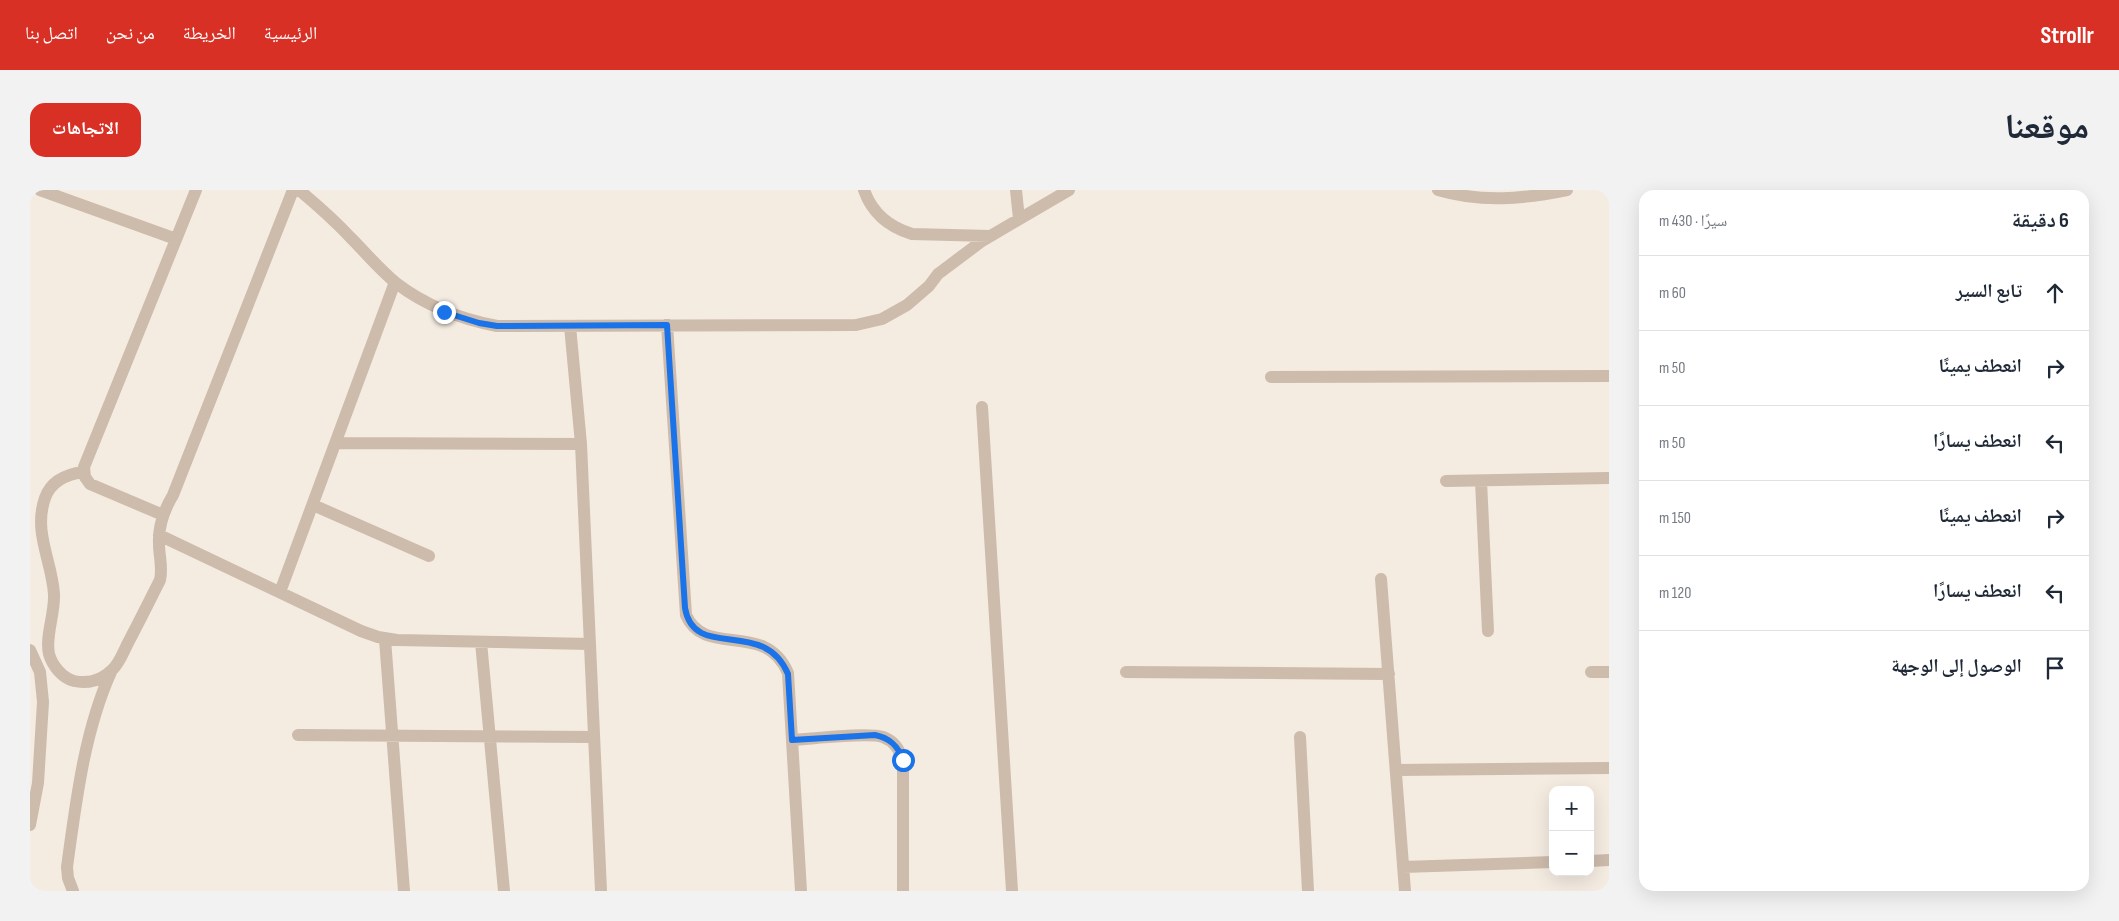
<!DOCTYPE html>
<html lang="ar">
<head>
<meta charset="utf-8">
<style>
	:root { --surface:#fff; --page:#f2f2f3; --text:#1f2937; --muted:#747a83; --line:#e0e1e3; --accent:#d93025 }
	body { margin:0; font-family:"Sofia Sans Condensed","Noto Naskh Arabic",sans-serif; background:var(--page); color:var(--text); direction:rtl }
	.controls { position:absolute; right:15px; bottom:15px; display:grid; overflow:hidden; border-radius:10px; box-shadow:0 5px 20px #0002 }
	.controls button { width:45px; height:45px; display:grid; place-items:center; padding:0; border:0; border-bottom:1px solid var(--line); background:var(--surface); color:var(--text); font:25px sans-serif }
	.stop { position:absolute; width:15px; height:15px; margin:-11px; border:4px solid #1a73e8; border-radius:50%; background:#fff }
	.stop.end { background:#1a73e8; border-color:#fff; box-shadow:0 1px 5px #0008 }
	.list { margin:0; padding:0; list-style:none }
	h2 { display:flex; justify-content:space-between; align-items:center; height:65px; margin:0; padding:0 20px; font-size:21px }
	h2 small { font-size:16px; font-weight:400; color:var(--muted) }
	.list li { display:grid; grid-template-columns:32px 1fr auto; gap:15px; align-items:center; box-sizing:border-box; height:75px; padding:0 20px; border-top:1px solid var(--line) }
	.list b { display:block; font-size:19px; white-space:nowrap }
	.list em { font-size:16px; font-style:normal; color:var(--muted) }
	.icon { flex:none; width:28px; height:28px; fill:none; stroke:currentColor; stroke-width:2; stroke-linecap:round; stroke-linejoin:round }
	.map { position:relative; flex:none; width:1579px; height:701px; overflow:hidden; direction:ltr; border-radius:15px }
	header { display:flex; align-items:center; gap:30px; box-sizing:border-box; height:70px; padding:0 25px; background:var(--accent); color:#fff }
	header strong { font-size:24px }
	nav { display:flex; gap:28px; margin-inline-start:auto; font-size:18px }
	.intro { display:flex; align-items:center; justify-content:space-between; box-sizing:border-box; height:120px; padding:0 30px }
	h1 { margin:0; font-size:35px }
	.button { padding:12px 22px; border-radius:15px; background:var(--accent); color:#fff; font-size:18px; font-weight:700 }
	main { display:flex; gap:30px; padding:0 30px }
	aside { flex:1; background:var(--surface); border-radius:15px; box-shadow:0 5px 20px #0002 }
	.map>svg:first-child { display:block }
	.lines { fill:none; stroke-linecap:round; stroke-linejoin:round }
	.street { stroke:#cdbbac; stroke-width:12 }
	.route { stroke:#1a73e8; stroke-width:6 }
</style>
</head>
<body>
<header>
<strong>Strollr</strong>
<nav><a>الرئيسية</a><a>الخريطة</a><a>من نحن</a><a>اتصل بنا</a></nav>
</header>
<div class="intro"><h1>موقعنا</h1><a class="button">الاتجاهات</a></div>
<main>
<aside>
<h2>6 دقيقة<small>سيرًا · 430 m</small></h2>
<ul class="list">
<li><svg class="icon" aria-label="ahead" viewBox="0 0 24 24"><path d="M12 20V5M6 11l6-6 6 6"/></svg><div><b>تابع السير</b></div><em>60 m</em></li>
<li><svg class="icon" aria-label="right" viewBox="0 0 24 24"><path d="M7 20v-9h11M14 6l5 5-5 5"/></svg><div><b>انعطف يمينًا</b></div><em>50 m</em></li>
<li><svg class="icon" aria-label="left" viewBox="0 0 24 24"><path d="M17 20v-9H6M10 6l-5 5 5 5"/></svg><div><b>انعطف يسارًا</b></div><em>50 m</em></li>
<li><svg class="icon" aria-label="right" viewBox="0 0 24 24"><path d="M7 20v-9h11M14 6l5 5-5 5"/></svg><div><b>انعطف يمينًا</b></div><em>150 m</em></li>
<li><svg class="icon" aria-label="left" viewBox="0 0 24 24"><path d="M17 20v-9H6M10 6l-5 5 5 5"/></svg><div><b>انعطف يسارًا</b></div><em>120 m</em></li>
<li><svg class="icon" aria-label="arrive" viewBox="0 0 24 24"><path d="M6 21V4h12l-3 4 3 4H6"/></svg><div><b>الوصول إلى الوجهة</b></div></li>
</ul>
</aside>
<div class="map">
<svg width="1579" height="701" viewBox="0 0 1579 701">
	<rect width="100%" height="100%" fill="#f4ebe1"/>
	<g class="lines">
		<path class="street" d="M10,0l136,49
			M269,0c18,15 35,30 51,47 15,15 29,32 46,46 30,23 64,36 101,43l359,-1 26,-6 25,-14 22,-19 9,-12 44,-33 87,-51
			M834,0c8,23 25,37 48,44l78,2
			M986,0l3,29
			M1408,0c44,13 85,9 129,0
			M637,135l19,290c19,44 79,4 102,58l13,218
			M540,136l11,118 20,447
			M1241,187l338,-1
			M952,217l30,484
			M306,253l245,1
			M54,282c-17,2 -33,9 -39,26 -12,34 7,63 9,96 1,20 -9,42 -5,60 3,11 13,24 25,27 14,3 28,-1 38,-11 8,-7 12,-20 17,-29 11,-21 21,-41 31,-61 3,-13 -1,-23 -1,-36 -1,-18 5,-34 14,-49l120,-305
			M1416,291l163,-3
			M1451,291l7,150
			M283,315l116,51
			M133,325l-73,-31 -5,-7 -1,-10 112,-277
			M129,345l202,96 17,6 19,3 193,4
			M1351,389l24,312
			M250,402l115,-310
			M355,449l19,252
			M451,452l23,249
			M0,460l10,22 3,30 -5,81 -8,42
			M1096,482l263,2
			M1561,482h18
			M268,545l296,2
			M1270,547l8,154
			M762,550c19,-1 76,-8 91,-3 11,4 16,12 20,23v131
			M1366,580l213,-2
			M1560,671l19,-1
			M1373,677l150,-5
			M43,701l-5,-13 -1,-11c9,-65 17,-135 44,-195"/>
	</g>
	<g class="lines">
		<path class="route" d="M414,122l35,11 18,3 170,-1 18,283c9,54 79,8 103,66l4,66 83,-5c15,3 23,11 28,25"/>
	</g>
</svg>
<div class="controls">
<button>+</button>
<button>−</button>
</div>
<div class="stop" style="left:873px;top:570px"></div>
<div class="stop end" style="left:414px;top:122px"></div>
</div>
</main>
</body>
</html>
